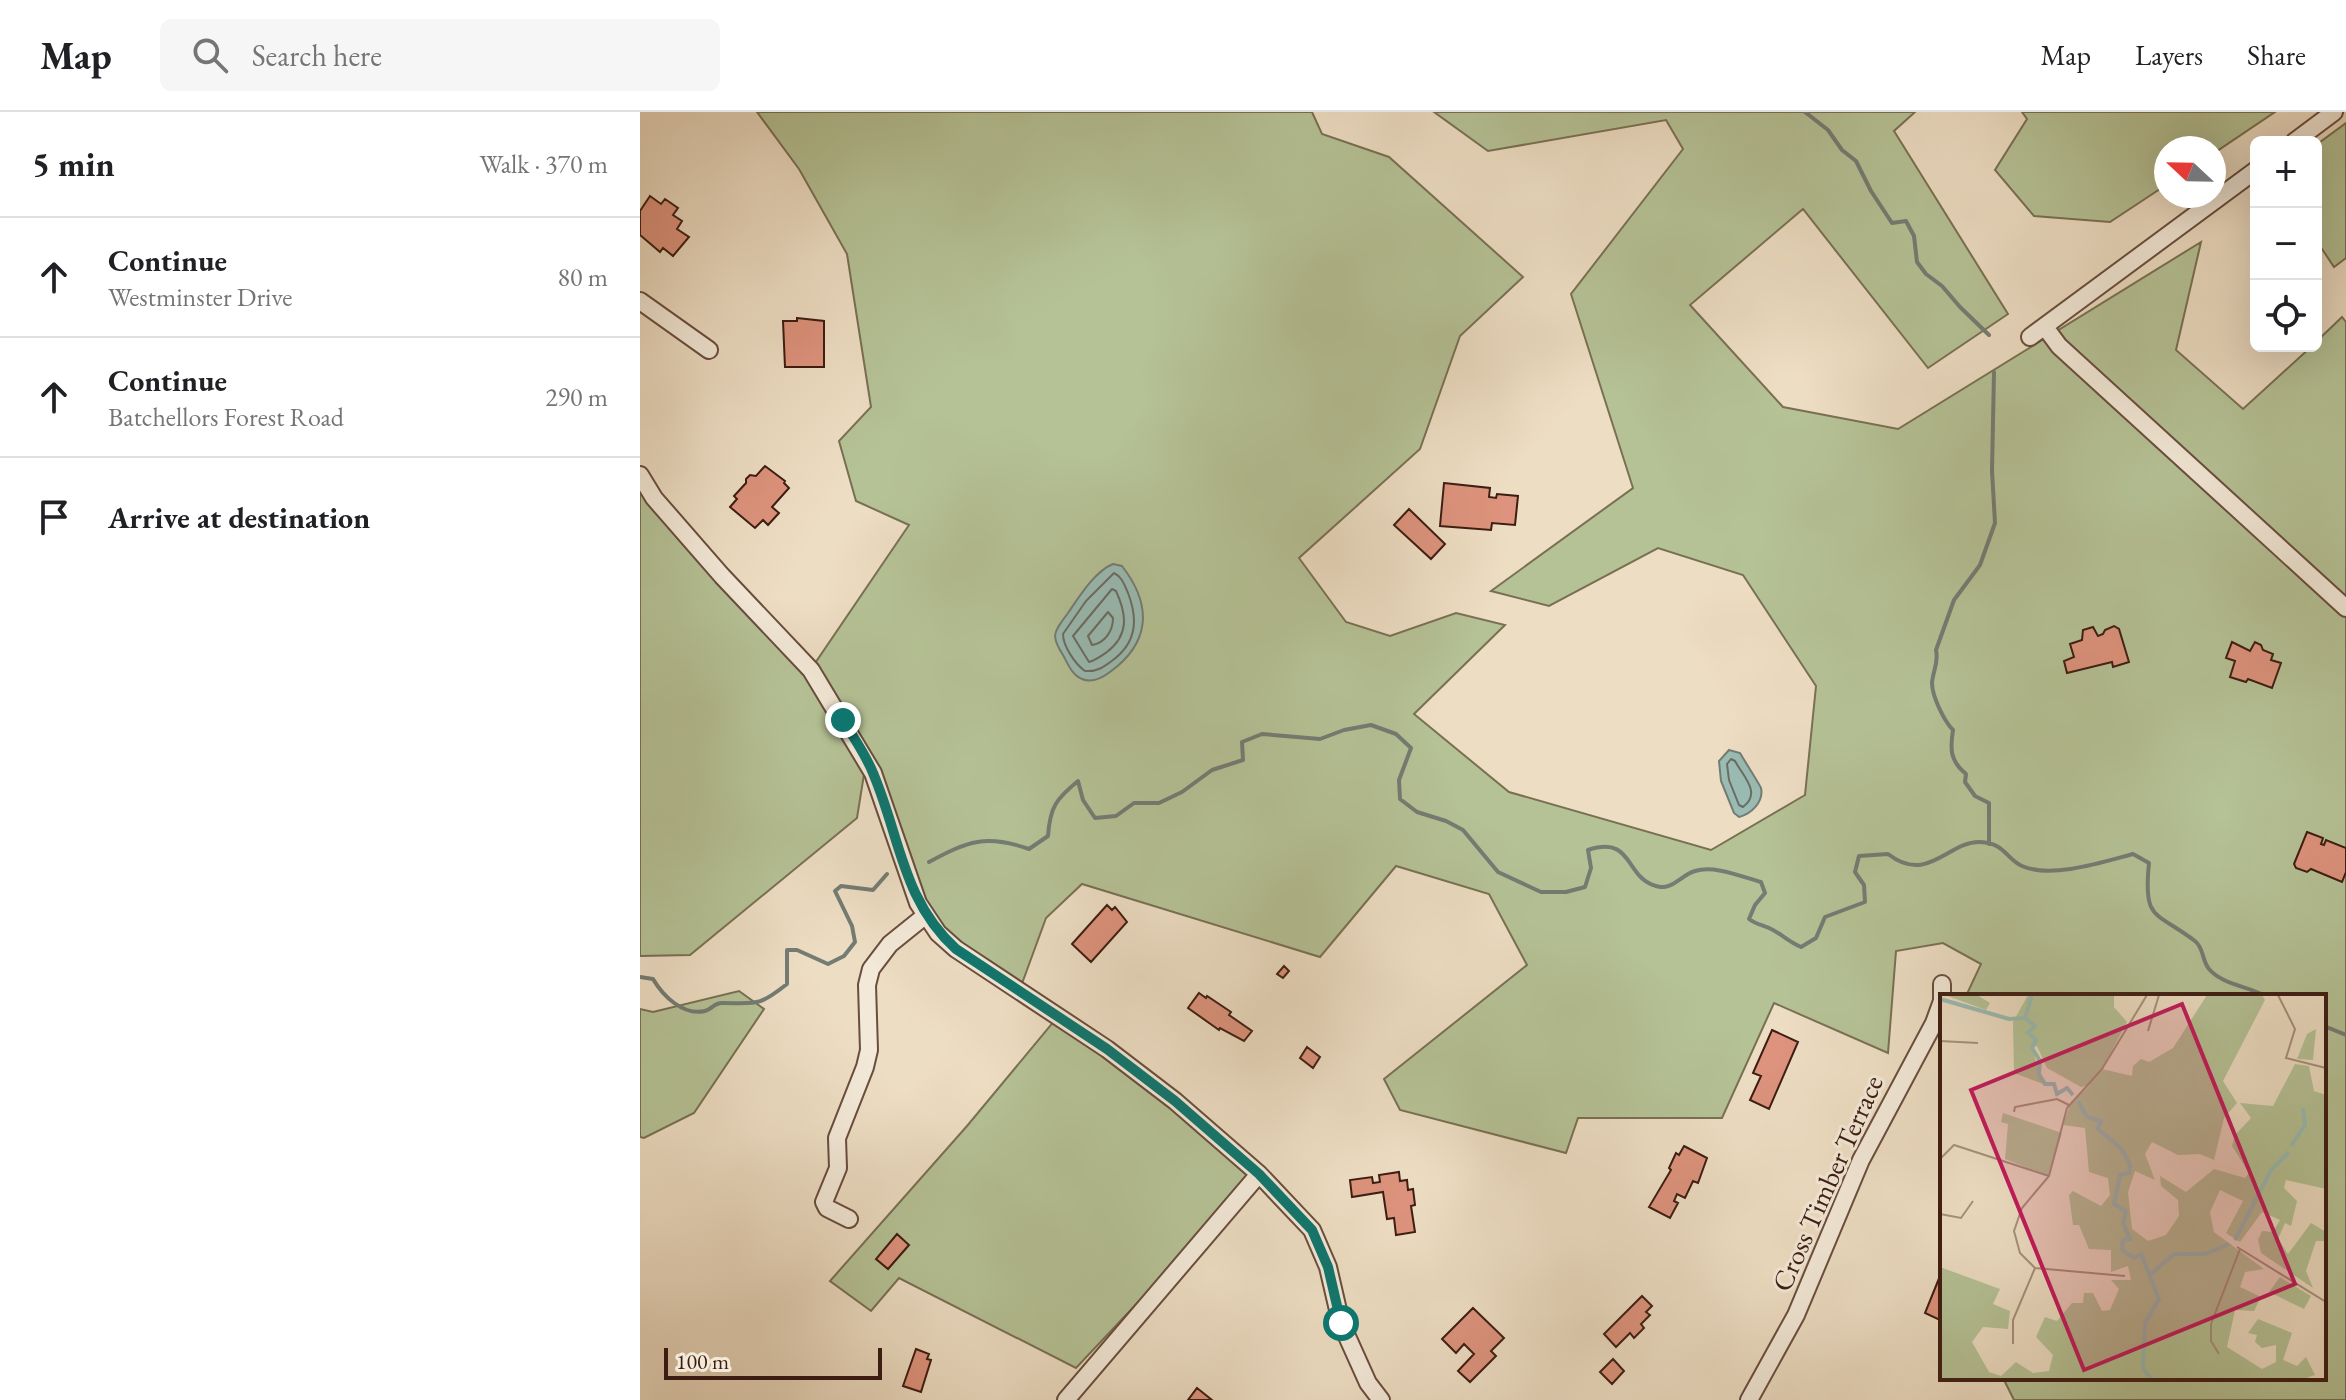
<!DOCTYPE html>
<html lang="en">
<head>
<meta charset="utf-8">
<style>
	:root { --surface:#fff; --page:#f6f6f6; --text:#202124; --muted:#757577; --line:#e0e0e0 }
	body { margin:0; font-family:"EB Garamond",serif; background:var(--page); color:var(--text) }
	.controls { position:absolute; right:24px; top:24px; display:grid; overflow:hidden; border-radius:12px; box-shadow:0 8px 32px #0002 }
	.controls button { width:72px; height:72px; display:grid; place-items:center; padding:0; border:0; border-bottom:2px solid var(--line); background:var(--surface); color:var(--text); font:40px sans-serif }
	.compass { position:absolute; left:1514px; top:24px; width:72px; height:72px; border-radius:50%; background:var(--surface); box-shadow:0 8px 32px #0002; rotate:292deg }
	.scale { position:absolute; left:24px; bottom:20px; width:218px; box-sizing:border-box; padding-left:8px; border:4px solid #3d1d12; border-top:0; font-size:22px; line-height:28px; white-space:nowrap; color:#3d1d12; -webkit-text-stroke:6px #f3e9d8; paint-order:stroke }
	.stop { position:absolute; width:24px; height:24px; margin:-18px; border:6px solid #0f766e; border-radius:50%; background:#fff }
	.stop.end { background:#0f766e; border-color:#fff; box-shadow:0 2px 8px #0008 }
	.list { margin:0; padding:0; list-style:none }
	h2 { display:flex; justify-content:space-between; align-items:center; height:104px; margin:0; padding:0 32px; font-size:34px }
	h2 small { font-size:26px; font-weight:400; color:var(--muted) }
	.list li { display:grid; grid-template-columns:52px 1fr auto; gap:24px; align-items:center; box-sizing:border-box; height:120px; padding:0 32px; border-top:2px solid var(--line) }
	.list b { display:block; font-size:30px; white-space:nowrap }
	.list p { margin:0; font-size:26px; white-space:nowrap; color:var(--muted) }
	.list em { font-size:26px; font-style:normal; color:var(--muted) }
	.icon { flex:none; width:44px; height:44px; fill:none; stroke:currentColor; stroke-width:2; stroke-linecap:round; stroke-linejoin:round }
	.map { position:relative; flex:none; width:1706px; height:1288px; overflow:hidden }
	header { display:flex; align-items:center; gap:48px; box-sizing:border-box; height:112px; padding:0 40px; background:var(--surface); border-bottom:2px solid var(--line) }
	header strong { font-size:38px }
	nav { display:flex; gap:44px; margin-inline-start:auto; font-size:28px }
	.search { width:560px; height:72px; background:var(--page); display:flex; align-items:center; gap:20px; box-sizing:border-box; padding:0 28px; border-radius:12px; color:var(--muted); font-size:30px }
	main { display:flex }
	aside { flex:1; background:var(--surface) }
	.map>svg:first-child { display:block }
	.green { fill:#b5c296; stroke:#797054; stroke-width:2 }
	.water { fill:#99bcb4; stroke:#747c73; stroke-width:2 }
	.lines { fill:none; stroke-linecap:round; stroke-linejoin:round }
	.shore { stroke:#6b6c63; stroke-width:2 }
	.stream { stroke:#747c73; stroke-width:4 }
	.building { fill:#dd937d; stroke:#3d1d12; stroke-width:2 }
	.minor-casing { stroke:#694d3e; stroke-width:20 }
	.minor { stroke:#f3e9d8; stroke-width:16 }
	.route { stroke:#0f766e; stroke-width:10 }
	.labels { text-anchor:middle; stroke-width:6; stroke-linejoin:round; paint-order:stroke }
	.street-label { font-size:28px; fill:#3d1d12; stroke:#f3e9d8 }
	.inset-river { fill:none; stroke:#99bcb4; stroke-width:4 }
	.inset-road { fill:none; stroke:#a7907c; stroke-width:2 }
	.view { fill:#c2185b; fill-opacity:0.15; stroke:#c2185b; stroke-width:4 }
	.inset-edge { fill:none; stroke:#3d1d12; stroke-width:4 }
</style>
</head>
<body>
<header>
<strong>Map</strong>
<div class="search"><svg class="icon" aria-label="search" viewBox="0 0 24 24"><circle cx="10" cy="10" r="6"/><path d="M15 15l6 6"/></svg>Search here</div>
<nav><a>Map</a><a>Layers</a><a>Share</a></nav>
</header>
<main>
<aside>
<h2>5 min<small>Walk · 370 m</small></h2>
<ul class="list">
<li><svg class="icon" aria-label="ahead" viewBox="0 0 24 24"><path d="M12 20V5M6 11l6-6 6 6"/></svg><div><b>Continue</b><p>Westminster Drive</p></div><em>80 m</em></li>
<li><svg class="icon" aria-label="ahead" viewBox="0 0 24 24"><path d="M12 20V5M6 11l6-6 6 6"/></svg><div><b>Continue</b><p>Batchellors Forest Road</p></div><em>290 m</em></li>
<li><svg class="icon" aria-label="arrive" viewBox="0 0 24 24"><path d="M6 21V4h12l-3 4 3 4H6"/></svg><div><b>Arrive at destination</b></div></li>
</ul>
</aside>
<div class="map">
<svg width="1706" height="1288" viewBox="0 0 1706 1288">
	<rect width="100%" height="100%" fill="#edddc3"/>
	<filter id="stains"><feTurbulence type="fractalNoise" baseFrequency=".0025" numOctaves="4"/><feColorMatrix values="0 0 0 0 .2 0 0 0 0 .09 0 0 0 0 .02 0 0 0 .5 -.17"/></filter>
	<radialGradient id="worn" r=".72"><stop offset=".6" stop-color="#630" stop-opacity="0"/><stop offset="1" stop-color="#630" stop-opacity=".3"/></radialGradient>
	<path class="green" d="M117,0h555l10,22 67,23 134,120 -63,59 -40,113 -121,109 47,64 44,14 66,-23 49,12 -91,89 95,78 202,58 94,-55 11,-109 -73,-111 -85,-27 -109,58 -58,-15 142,-103 -62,-194 112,-145 -17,-29 -178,31 -54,-39h481l-21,19 114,183 -80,54 -125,-159 -113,96 93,102 115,22 303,-187 -25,108 67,59 69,-63h4v-4l26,-25 4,5v1078h-332l-11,-22h321v-382h-358l15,-32 -38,-21 -47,8 -8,102 -114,-50 -52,115h-144l-12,35 -166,-43 -16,-31 143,-114 -38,-71 -93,-28 -76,91 -238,-73 -36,34 -26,71 -82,-56 -72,-171 -9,56 -167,137 -50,1v-481l171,194 98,-144 -53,-24 -17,-60 32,-34 -24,-153 -48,-85z
		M1382,0h253l-61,41v-5h-48v37l-56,37 -76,-6 -39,-46 32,-51z
		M1706,11v135l-12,9 -18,-27v-95z
		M99,879l25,18 -70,104 -50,25 -4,-1v-128l13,3z
		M420,902l199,160 -183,194 -177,-90 -28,33 -41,-30 137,-155z"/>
	<path class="water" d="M473,452l9,2c31,40 28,77 -12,106 -8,6 -19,11 -28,7 -10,-4 -14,-15 -19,-24 -13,-20 -9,-23 5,-42 11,-16 27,-42 45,-49z
		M1089,638l11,3c4,7 20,32 21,35 3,14 -10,26 -22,29l-5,-4 -13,-32 -2,-20z"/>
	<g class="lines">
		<path class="shore" d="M474,461c8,4 10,11 14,20 10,26 9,49 -15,67 -9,7 -16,12 -28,11 -10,-7 -22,-25 -22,-37l23,-33z
			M472,477l4,2c11,24 13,44 -9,61 -7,5 -11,8 -18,10l-16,-26z
			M468,500l5,6c0,13 -8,25 -21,27l-4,-9z
			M1091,647l4,2c8,15 27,32 8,46l-4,-2 -10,-25 -2,-16z"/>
		<path class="stream" d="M1165,0l23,18 14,20 14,11 15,30 21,32 14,-2 8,15 3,26 9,12 16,12 18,21 29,28
			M1349,732v-41l-14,-7 -10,-14 1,-8c-16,-13 -16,-25 -13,-44 -9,-9 -21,-34 -21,-47 1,-13 7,-20 4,-33l18,-50 26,-35 15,-42 -3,-52 2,-99
			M289,750c39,-21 57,-28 100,-13l19,-13c2,-29 8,-37 30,-55l5,19 12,18 21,-2 18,-13h25l23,-11 30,-22 31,-10 -1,-18 20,-8 58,5 24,-9 27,-5 25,9 15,14 -12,32 1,19 17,13 29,9 17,9 35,42 43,20h25l19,-5 6,-19 -3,-18c46,-15 36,27 68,36 16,5 25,-11 39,-15 20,-6 47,6 66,11l4,11 -10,12 -6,14c8,6 15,6 24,11 11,6 16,12 28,17l15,-9 9,-21 40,-15 -1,-17 -9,-13 4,-16 29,-2c40,31 60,-13 92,-12 25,1 26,17 42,24 29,13 81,-4 111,-12l16,9c-6,58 6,48 46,78 9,7 7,20 14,28 14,16 39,17 56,27
			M0,865l13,2c10,17 30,37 52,32 7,-2 9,-8 17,-8 35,0 36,4 65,-19v-34h10l31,14 16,-8 11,-14 -3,-16 -17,-35 6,-5 32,4 14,-16
			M1684,914l22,9"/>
	</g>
	<path class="building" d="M10,84l11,8 4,-5 13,9 -5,7 9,6 -5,8 12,8 -16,19 -10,-8 -3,4 -20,-17v-24z
		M157,206l27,3v46h-39l-2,-46h14z
		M125,354l20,15 -1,2 5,5 -17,19 7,6 -11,12 -5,-5 -8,8 -25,-21 7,-8 -3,-3 12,-13v-4l4,-4 6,1z
		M804,371l46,5 -1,9 7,1 1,-4 21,2 -3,29 -23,-2 -1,7 -51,-4z
		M769,397l36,35 -14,15 -37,-34z
		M1474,514l5,3 10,33 -16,5 -1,-5 -45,11 -3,-12 10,-4 -4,-13 12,-4 1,-10 10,-3 5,9 5,-2 2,-4z
		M1592,530l18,9 5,-9 6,3 2,5 10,4 -2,6 10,3 -9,25 -24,-9 -2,3 -16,-5 5,-16 -9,-3z
		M1667,720l16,6 -2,6 3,1 2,-5 20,8v24l-4,10 -31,-13 -4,3 -11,-4 -2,-4z
		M467,793l5,5 3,-3 12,15 -36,40 -19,-18z
		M644,854l5,5 -6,7 -6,-4z
		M559,881l7,5 1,-2 24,16 -2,3 23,16 -8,10 -24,-13 -1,2 -31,-22z
		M1132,918l26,12 -29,67 -19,-9 11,-24 -8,-3z
		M667,935l13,10 -7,11 -13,-10z
		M1044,1034l23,12 -9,25 -5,-2 -8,17 -8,-4 -3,7 4,2 -8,15 -21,-11 22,-37 -2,-2 7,-15 3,2z
		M759,1060l1,9 7,-1 1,10 5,-1 2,16 -4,1 4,26 -19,3 -2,-17 -7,1 -4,-27 -31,5 -2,-17 22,-3 1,6 7,-1 -1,-7z
		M257,1122l12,11 -21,24 -12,-10z
		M1302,1159v50l-17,-8z
		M1002,1184l10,10 -6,6 4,3 -9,9 3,4 -10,10 -4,-5 -14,14 -12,-13z
		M833,1196l31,30 -13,13 5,5 -26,26 -12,-11 16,-17 -10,-10 -8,9 -14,-14z
		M276,1237l13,5 -2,5 4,1 -10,32 -18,-6z
		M973,1247l11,12 -12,13 -12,-12z
		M557,1276l15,12h-24z"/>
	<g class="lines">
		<defs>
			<path id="minor" d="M1654,30l40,-30
				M0,189l69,49
				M1405,215l14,19 287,262
				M1390,225l226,-167
				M0,363l14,23 68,78 89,94 62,103 45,130 20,30 18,16 151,100 68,52 84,73 53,56 16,37 13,56 27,60 13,17
				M209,1107l-22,-11 -3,-6 14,-34 -1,-30 28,-71 4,-17 -2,-65 4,-16 19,-25 36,-29
				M426,1288l193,-226
				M1109,1288l47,-85 65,-155 73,-137 8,-22v-17"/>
		</defs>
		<use href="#minor" class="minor-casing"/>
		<use href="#minor" class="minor"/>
	</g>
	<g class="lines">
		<path class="route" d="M203,608c10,17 23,35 30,53 27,63 29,127 83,176l151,100 68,52 84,73 53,56 16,37 13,56"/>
	</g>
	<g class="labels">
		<g class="street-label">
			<text transform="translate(1187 1071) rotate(-66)" y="10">Cross Timber Terrace</text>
		</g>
	</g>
	<g transform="translate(1300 882)">
		<rect width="386" height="386" fill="#edddc3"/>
		<path d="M5,1h32l13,8 -4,7zM88,1h86v12l13,15 -25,47 30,7 1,-10 8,-7 8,3 24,-14 34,-53h55l3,5 -42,81 14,22 -13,15 -10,42 -14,-6 -22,1 -26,-13 -7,12 10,26 -20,-9 -7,21 4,37 16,12 18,-6 13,-19 -1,-16 -17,-14 -1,-10 26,16 28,-23 31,9 4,-5 -17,-27 3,-11 16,-17 -11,-15 33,3 22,-42 14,2 5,25 12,4v94l-40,-9 -2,8 13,13 -6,25 -6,-3 -7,16 10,15 23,-31 15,9v9h-10l-10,30 7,17 -52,-35 -3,-13 4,-9 11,1 7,-12 -18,-8 -22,30 -14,-9 17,-32 -23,-11 -10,22 4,20 50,37 -19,3 -5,15 21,10 -7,14 -19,-1 -8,37 35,22 14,-7v-17l-14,3 -7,-6 2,-7 -9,-2 10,-14 34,14 -9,27 14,6 9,-9 9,18 -12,4h-363v-112l60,22 -7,15 17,7 -2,18 -25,-2 -11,15 17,30 12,4 15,-14 17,11 16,-2 4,-16 -17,-18 9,-20 12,4 15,-18h11l1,-10h9l9,18 8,-1 9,-21 -8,-9h20l-3,-14 -17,6v-22l-22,-1 -10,-24h-6l-4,-30 4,-4 28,15 9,-11 -2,-17 -19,-6 -4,-44 -22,-3 8,-23 19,-17 -9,2 -34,-19 -10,-22 -5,2 11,36 -29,-11 -1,-51zM376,35l-3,31 -16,-1 10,-25zM63,119l59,20 -13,43 -44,-17 3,-35 -7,-2zM340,283l31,19 -7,13 -35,-17z" fill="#b5c296"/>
		<path class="inset-river" d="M92,1l-7,23 10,8 -7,7 8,7 -4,8 8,13 -1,13 6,10h9l3,10 10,-6 6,7M0,5l69,20 14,-1M138,107l9,16 14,4 -3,8 23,19 9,17 -1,8 -9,2 -6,29 12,7 -3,12 7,16 -7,1 -1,10 12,8 7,-4 18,45 -14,24 -2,46 9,10M351,152l14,-21 -2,-17M295,246l36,-70 18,-18M211,280l23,-20h31l24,-10"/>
		<path class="inset-road" d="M338,1l17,34 -9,29 40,10M208,37l11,-36M0,47l38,2M74,118l1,-5 42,-8 12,6M0,165l14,-14 95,31M0,220l21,4 12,-17M297,253l89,55M185,282l-90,-8 -15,-15 -6,-22 8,-23 27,-32 18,-68 35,-39 45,-74M73,350v-24l22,-52M279,360l-8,-13v-17l29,-75"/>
		<path class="view" d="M242,10l113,280 -211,86 -113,-280z"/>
		<rect width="386" height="386" class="inset-edge"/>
	</g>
	<rect width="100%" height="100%" filter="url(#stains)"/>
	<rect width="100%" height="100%" fill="url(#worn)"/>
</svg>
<div class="controls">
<button>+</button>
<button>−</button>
<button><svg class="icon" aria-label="locate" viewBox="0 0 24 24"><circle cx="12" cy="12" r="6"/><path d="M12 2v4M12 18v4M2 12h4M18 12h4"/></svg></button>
</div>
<svg class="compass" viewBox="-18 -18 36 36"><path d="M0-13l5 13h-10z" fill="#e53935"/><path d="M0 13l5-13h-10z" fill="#757577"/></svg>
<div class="scale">100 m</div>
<div class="stop" style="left:701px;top:1211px"></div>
<div class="stop end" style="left:203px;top:608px"></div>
</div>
</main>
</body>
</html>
